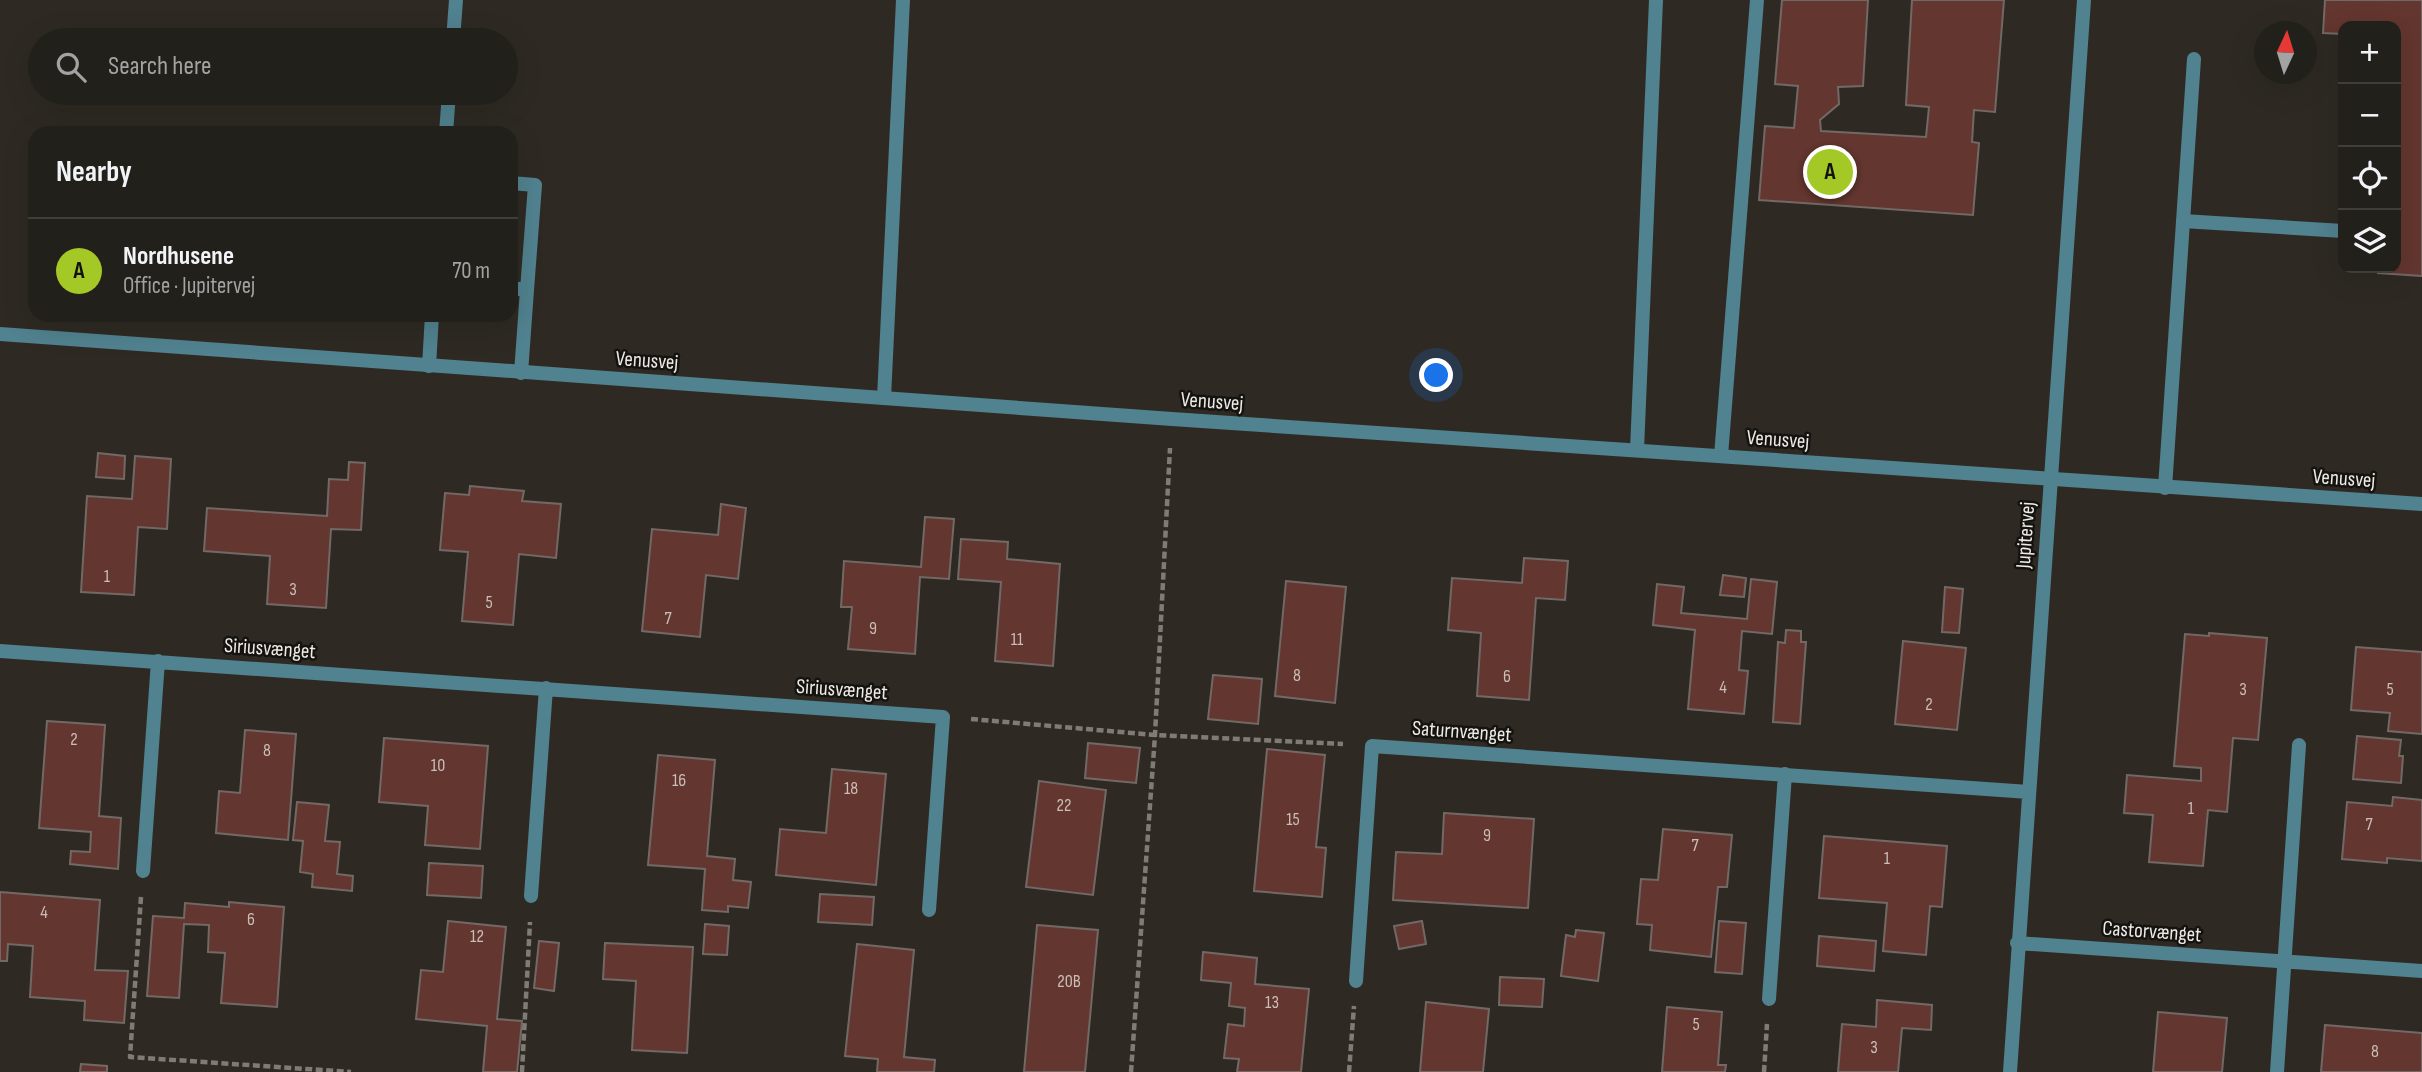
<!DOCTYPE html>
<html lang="en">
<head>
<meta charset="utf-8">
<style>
	:root { --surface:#22201a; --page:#2a2823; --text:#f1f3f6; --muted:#a2a3a2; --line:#3f3e39; --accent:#a4c825 }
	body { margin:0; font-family:"Sofia Sans Condensed",sans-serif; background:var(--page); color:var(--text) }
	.controls { position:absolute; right:21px; top:21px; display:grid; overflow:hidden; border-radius:14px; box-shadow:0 7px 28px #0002 }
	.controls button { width:63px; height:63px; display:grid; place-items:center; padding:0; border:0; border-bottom:2px solid var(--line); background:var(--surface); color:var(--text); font:35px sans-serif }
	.compass { position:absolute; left:2254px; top:21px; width:63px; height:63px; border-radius:50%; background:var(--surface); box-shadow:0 7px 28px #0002; rotate:4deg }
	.you { position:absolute; left:1437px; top:376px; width:24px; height:24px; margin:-18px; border:5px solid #fff; border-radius:50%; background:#1a73e8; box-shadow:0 0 0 10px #1a73e833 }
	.badge { display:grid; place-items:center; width:46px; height:46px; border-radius:50%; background:var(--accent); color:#111; font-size:23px; font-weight:700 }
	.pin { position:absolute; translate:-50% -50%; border:4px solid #fff; box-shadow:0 2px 7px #0006 }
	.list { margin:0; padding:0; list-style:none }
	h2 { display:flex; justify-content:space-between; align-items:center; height:91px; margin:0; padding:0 28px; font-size:30px }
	h2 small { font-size:23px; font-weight:400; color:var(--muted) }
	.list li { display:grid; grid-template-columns:46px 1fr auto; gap:21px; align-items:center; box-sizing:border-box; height:105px; padding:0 28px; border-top:2px solid var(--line) }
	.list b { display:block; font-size:26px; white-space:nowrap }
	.list p { margin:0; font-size:23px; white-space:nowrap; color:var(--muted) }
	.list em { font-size:23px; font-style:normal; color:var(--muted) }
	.icon { flex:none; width:38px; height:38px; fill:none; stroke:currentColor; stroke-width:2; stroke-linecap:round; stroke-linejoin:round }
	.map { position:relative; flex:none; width:2422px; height:1072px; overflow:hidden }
	.search { position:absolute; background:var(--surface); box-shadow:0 7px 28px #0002; left:28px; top:28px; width:490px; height:77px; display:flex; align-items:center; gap:18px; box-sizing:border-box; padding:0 24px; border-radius:38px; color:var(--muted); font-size:26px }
	.panel { position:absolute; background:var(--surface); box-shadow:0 7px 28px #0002; left:28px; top:126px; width:490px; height:196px; border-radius:21px }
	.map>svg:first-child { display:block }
	.building { fill:#63362f; stroke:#726866; stroke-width:2 }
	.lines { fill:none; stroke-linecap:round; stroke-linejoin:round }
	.path { stroke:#7f7c76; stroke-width:4.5; stroke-dasharray:7 3.5; stroke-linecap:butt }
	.service { stroke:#51828f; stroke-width:14 }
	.minor { stroke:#51828f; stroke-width:14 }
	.tertiary { stroke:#51828f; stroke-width:14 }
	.labels { text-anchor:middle; stroke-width:5; stroke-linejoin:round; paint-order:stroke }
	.number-label { font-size:18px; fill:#cbbeb8 }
	.street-label { font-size:21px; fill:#eeebe6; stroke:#151310 }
</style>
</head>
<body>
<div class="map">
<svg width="2422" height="1072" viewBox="0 0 2422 1072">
	<rect width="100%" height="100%" fill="#2e2a23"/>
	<path class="building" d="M1782,0h86l-5,86 -25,1 1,17 -19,16 1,11 105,6 3,-30 -23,-2 6,-105h92l-9,112 -21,-2 -2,32 7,1 -6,72 -214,-15 6,-74 29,2 4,-42 -23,-2z
		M2325,0h97v276l-44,-3v-5h18v-242h-53v8l-20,-1z
		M98,453l27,3 -1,23 -28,-2z
		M135,456l36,3 -4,70 -29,-2 -4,68 -53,-3 6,-96 45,3z
		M349,462l16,1 -4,67 -30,-1 -5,79 -59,-4 3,-48 -66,-5 3,-43 120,8 2,-37 19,1z
		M470,486l54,5 -2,10 39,3 -5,54 -37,-4 -6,71 -51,-4 6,-69 -28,-2 5,-57 24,2z
		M721,504l25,4 -8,71 -32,-4 -6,62 -58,-6 10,-102 66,6z
		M925,517l29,2 -5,60 -29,-2 -5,77 -67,-5 4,-42h-11l3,-46 77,6z
		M961,539l47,3 -1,17 53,5 -7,102 -58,-5 6,-79 -43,-3z
		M1524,558l44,3 -3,39 -29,-2 -7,102 -52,-4 4,-63 -33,-3 4,-52 70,5z
		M1723,575l23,3 -2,19 -24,-2z
		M1751,579l26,3 -5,52 -30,-3 -3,39 9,1 -4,43 -56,-5 7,-79 -42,-5 4,-41 27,3 -3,26 66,6z
		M1286,581l60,6 -11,116 -60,-7z
		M1945,587l18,2 -4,44 -17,-1z
		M1786,630l15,1v11h5l-6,82 -27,-2 5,-80 7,1z
		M2209,633l58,5 -9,102 -25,-2 -6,74 -19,-2 -5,56 -54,-4 4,-47 -29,-2 3,-38 74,6v-13l-27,-2 11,-132 24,2z
		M1903,641l63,7 -9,82 -62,-6z
		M2356,647l66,5v82l-34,-3 2,-18 -39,-3z
		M1213,675l49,4 -4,45 -50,-5z
		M47,721l58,4 -6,91 22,2 -3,51 -48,-5 1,-13 19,1 1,-20 -52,-4z
		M245,730l51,4 -8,106 -72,-7 3,-42 21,2z
		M2357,736l44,4 -2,16h4l-2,27 -48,-4z
		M384,738l104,8 -8,103 -55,-4 3,-39 -49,-4z
		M1088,743l52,5 -4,35 -51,-5z
		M1267,749l58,6 -9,92 10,1 -4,49 -68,-6z
		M658,755l57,5 -8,96 28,3 -2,21 18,2 -3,26 -20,-2v6l-26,-2 3,-41 -57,-4z
		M832,769l54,5 -10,111 -100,-10 4,-46 46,4z
		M1039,781l67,9 -13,105 -67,-8z
		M2393,797l29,3v61l-35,-3v5l-45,-4 5,-57 45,4z
		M297,802l32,3 -4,36 15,1 -3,32 16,2 -1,15 -40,-4 1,-13 -13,-2 3,-31 -10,-1z
		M1444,813l90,6 -6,89 -135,-8 3,-48 46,2z
		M1663,829l69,6 -5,52h-9l-7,70 -61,-7 2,-25 -15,-1 4,-45 17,1z
		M1824,836l123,10 -5,61 -12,-1 -4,49 -43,-4 4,-48 -68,-5z
		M429,863l54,3 -2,32 -54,-3z
		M0,892l100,8 -5,70 33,1 -4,52 -40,-3 1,-19 -55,-4 3,-51 -25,-2 -1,17h-7z
		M820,894l54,3 -2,28 -54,-3z
		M229,902l55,5 -7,100 -56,-4 4,-50 -17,-1 1,-27 -25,-1 -5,74 -32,-2 6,-80 31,2 1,-15 44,4z
		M448,921l58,6 -9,92 25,2 -5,51h-34l4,-46 -71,-7 5,-49 22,2z
		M1422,921l4,23 -27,5 -5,-23z
		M1719,921l27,2 -4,51 -27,-2z
		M705,924l24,2 -2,29 -24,-1z
		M1037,925l61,5 -13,142h-61z
		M1576,930l28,3 -6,48 -37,-5 5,-41 9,2z
		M1819,936l57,5 -2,30 -57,-5z
		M539,941l20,2 -5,48 -20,-3z
		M605,943l88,4 -6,106 -55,-3 4,-69 -33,-2z
		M857,944l57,6 -10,107 31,3 -1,12h-57l1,-13 -33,-3z
		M1203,952l54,6 -2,26 54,5 -8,83h-64l2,-13 -15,-1 4,-34 16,2 1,-18 -16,-2 2,-23 -30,-3z
		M1500,977l44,2 -2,28 -43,-2z
		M1877,1000l55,5 -1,25 -29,-2 -4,44h-60l4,-48 34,3z
		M1426,1002l63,7 -6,63h-63z
		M1667,1007l55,5 -4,53h8l-1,7h-63z
		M2158,1012l69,6 -5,54h-69z
		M2325,1025l97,8v39h-101z
		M81,1064l26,2v6h-27z"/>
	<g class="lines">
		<path class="path" d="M971,719l184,16 188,9
			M141,897l-11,160 221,15
			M522,1072l8,-150
			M1131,1072l24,-337 15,-287
			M1349,1072l5,-66
			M1764,1072l3,-48"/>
		<path class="service" d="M453,40l3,-40
			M446,133l3,-40
			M511,183l24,2 -8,105 -16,-2
			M2183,221l160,10
			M429,366l3,-51
			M521,373l6,-83
			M884,398l19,-398
			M1637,450l19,-450
			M1721,456l36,-456
			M2165,488l29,-429"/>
		<path class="minor" d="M0,651l943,66 -14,193
			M143,871l15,-210
			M531,896l15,-208
			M2017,943l405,28
			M1356,981l16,-235 657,46
			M1769,999l16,-225
			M2010,1072l74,-1072
			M2277,1072l22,-327"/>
		<path class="tertiary" d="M0,334l1172,85 1250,85"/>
	</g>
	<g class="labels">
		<g class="number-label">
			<text x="107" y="582">1</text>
			<text x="293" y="595">3</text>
			<text x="489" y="608">5</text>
			<text x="668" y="624">7</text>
			<text x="873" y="634">9</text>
			<text x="1017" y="645">11</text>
			<text x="1297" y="681">8</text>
			<text x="1507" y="682">6</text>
			<text x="1723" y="693">4</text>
			<text x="2243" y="695">3</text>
			<text x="2390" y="695">5</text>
			<text x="1929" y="710">2</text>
			<text x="74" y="745">2</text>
			<text x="267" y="756">8</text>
			<text x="438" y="771">10</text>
			<text x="679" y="786">16</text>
			<text x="851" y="794">18</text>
			<text x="1064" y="811">22</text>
			<text x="2191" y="814">1</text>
			<text x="1293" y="825">15</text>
			<text x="2369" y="830">7</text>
			<text x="1487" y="841">9</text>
			<text x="1695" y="851">7</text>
			<text x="1887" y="864">1</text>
			<text x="44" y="918">4</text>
			<text x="251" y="925">6</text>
			<text x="477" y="942">12</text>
			<text x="1069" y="987">20B</text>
			<text x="1272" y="1008">13</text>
			<text x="1696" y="1030">5</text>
			<text x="1874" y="1053">3</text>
			<text x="2375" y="1057">8</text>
		</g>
		<g class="street-label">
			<text transform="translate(647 360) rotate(4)" y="7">Venusvej</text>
			<text transform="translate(1212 401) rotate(4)" y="7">Venusvej</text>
			<text transform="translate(1778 439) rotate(4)" y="7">Venusvej</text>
			<text transform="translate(2344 478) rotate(4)" y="7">Venusvej</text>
			<text transform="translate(2025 535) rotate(-86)" y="7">Jupitervej</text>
			<text transform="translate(270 648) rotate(4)" y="7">Siriusvænget</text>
			<text transform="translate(842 689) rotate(4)" y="7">Siriusvænget</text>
			<text transform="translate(1462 731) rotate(4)" y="7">Saturnvænget</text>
			<text transform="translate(2152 931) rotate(4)" y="7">Castorvænget</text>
		</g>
	</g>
</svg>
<div class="controls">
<button>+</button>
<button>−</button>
<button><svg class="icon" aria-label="locate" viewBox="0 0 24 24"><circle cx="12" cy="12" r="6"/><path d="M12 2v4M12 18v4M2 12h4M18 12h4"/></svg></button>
<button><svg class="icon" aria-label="layers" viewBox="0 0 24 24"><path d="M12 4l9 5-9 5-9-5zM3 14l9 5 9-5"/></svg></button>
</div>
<svg class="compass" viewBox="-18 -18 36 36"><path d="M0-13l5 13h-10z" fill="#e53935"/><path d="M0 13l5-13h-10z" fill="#a2a3a2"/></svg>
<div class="you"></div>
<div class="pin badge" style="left:1830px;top:172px">A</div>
<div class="search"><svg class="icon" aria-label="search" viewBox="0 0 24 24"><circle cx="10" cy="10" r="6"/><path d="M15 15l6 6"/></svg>Search here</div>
<section class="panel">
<h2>Nearby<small></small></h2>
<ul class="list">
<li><span class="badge">A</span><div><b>Nordhusene</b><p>Office · Jupitervej</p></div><em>70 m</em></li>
</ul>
</section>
</div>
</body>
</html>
